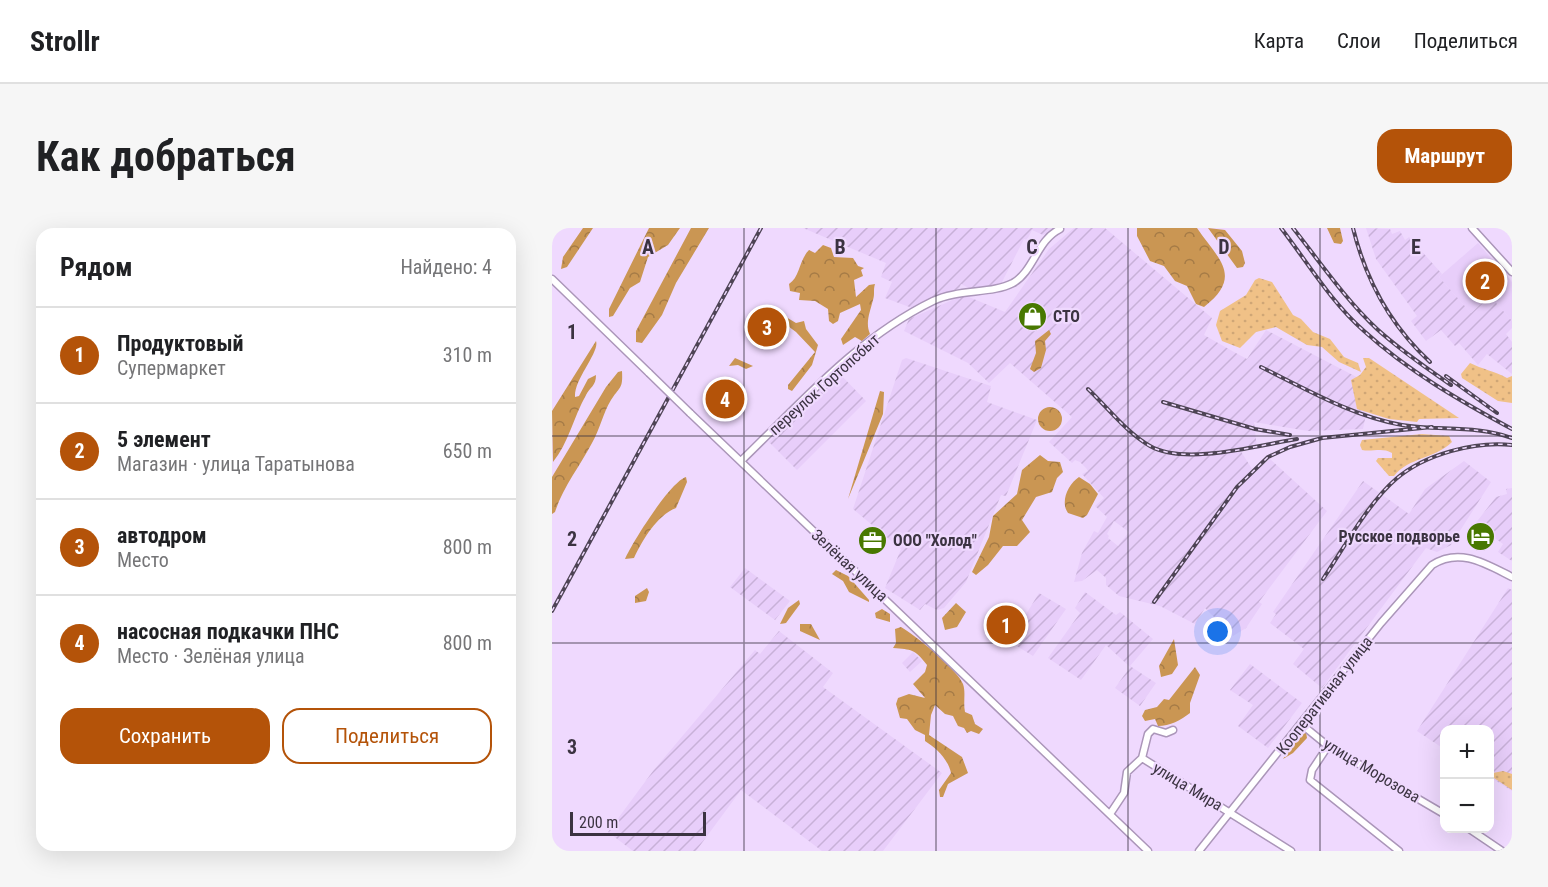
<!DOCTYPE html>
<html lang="ru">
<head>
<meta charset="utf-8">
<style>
	:root { --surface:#fff; --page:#f6f6f6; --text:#202124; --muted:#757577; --line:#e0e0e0; --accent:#b45309 }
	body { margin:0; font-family:"Roboto Condensed",sans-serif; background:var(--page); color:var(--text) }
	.controls { position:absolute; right:18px; bottom:18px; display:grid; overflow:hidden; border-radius:12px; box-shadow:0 6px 24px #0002 }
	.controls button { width:54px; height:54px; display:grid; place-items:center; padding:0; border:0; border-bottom:2px solid var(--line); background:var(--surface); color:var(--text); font:30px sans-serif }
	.scale { position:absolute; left:18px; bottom:15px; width:136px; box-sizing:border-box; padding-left:6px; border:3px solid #3b3341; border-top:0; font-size:16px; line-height:21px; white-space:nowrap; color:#3b3341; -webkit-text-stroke:4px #efd9fe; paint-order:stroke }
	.you { position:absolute; left:666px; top:404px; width:21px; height:21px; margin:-15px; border:4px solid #fff; border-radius:50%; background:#1a73e8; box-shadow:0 0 0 9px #1a73e833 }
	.badge { display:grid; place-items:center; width:39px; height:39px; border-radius:50%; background:var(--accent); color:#fff; font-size:20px; font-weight:700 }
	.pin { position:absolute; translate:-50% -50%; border:3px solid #fff; box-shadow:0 2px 6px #0006 }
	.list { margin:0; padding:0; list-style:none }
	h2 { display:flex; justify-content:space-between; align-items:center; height:78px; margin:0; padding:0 24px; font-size:26px }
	h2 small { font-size:20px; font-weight:400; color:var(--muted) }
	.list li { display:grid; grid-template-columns:39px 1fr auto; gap:18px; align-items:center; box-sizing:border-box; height:96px; padding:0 24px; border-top:2px solid var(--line) }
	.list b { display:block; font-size:22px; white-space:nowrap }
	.list p { margin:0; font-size:20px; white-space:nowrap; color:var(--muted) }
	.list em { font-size:20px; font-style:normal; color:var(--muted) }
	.actions { display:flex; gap:12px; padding:18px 24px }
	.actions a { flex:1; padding:14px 0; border:2px solid var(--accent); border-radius:18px; text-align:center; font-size:21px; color:var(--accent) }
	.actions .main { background:var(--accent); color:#fff }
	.map { position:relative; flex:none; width:960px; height:623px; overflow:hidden; border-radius:18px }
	header { display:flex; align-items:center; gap:36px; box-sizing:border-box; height:84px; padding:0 30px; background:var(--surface); border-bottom:2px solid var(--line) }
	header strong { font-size:28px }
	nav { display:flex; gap:33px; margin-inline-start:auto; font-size:21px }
	.intro { display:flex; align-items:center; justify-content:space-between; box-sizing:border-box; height:144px; padding:0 36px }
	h1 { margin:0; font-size:42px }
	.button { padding:15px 27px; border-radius:18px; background:var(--accent); color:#fff; font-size:21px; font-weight:700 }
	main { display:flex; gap:36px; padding:0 36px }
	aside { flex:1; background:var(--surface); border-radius:18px; box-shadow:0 6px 24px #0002 }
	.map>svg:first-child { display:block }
	.built { fill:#e8cefa }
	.industrial { fill:url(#industrial-furrows); fill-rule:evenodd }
	.grass { fill:url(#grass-dots) }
	.forest { fill:url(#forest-crowns) }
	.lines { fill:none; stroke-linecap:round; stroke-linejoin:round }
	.minor-casing { stroke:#ab96b9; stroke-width:9 }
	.minor { stroke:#fff; stroke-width:6 }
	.rail-casing { stroke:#4e4455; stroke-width:4 }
	.rail { stroke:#efd9fe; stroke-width:1.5; stroke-dasharray:4.5; stroke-linecap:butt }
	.minor-bridge-casing { stroke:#ab96b9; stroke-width:9; stroke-linecap:butt }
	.minor-bridge { stroke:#fff; stroke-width:6 }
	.grid { fill:none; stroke:#3b3341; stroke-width:1.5; stroke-opacity:0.55 }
	.labels { text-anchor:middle; stroke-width:4.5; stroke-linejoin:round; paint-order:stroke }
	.poi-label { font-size:16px; font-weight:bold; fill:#3b3341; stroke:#efd9fe; text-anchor:start }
	.street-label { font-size:16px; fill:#3b3341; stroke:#efd9fe }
	.grid-label { font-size:20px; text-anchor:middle; font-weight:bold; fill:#3b3341; stroke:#efd9fe; stroke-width:4.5; stroke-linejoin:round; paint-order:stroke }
</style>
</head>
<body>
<header>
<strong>Strollr</strong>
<nav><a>Карта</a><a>Слои</a><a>Поделиться</a></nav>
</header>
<div class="intro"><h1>Как добраться</h1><a class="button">Маршрут</a></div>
<main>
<aside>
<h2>Рядом<small>Найдено: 4</small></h2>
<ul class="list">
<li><span class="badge">1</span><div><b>Продуктовый</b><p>Супермаркет</p></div><em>310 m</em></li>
<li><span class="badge">2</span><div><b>5 элемент</b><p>Магазин · улица Таратынова</p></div><em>650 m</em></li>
<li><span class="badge">3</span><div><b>автодром</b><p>Место</p></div><em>800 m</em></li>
<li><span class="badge">4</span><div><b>насосная подкачки ПНС</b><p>Место · Зелёная улица</p></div><em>800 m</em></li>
</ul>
<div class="actions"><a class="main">Сохранить</a><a>Поделиться</a></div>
</aside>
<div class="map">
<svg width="960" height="623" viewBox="0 0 960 623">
	<defs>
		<pattern id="industrial-furrows" width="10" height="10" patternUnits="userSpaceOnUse" patternTransform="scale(1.5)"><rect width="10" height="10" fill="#e8cefa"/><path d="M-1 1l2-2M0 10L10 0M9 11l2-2" fill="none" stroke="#c8b1d8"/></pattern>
		<pattern id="grass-dots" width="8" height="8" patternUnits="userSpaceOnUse" patternTransform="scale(1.5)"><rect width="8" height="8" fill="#f0c187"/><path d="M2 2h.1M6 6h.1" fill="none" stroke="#cfa676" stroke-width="1.8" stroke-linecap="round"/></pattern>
		<pattern id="forest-crowns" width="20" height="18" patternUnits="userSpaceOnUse" patternTransform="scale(1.5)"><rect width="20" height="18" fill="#ca9653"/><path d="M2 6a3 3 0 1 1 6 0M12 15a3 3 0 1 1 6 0" fill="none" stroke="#a57b46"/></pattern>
	</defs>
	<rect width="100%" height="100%" fill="#efd9fe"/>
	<path class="built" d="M926,15l34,39v39l-22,-25 -19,17 -32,-36z"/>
	<path class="industrial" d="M251,0h253l-13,7 -11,-5 -5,10 -3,-1 -23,45 -30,5 -10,-5 -3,8 -43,17 -30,-11 7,-16 -11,-5 5,-14z
		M522,0h31l107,90 -8,17 30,17 13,7 19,-29 106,55 -9,44 -55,2 -54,-9 3,26 -17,2 14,22 16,-13 57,52 -68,91 3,2 -16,24 -13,8 -28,-28 -10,16 -35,-18 -41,-10 -13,-11v-7l-9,-8 -15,11 -8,1 8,-29 12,-22 4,2 9,-16 -12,-11 9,-8 -22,-24 6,-3 -2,-3 -6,-6 -5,-2 -3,3 -23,-21 23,-25 -62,-54 -21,20 -21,-20 -64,-32 5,-12 55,-24 41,17 44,-63zM562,293l15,11 -11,14 -10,-8 1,-2 -2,-2z
		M814,0l24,1 2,5 8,-3 5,9 4,-3 33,37 -3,3 32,36 19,-17 22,25v7l-6,6 6,8v32l-25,-20 -9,11 -19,-22 -4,3 -14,-16 -15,11 -15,-20 6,-5 -41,-57z
		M354,130l85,28 -4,16 50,18 -31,76 -5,-1 -35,87 -22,26 -7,2 -12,-6 -5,6 -35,-22 16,-39 -48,-40 49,-149z
		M286,144l28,29 -69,69 -28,-28z
		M912,233l27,21 -40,63 -14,7 -11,-4 -104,140 -29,-24 11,-15 -34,-26 6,-9 -3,-2 90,-131 46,33 16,-25z
		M960,260v73l-14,-9 5,-8 -28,-20 21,-27 11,-3 -1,-5z
		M193,340l45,33 -15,19 -45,-33z
		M956,360l4,2v201l-22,-14v-47h-46v19l-27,-18z
		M533,364l31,23 4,-3 33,27 -23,27 26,17 -16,23 -25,-18 15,-21 -24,-22 -25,35 -33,-22 32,-45 -5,-5z
		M487,365l27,16 -33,47 -29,-18 7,-16 2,2 9,-9 3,1z
		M227,403l54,42 -10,14 119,86 -59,78h-61l-81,-61 -45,61h-63l-25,-19 45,-61 102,-121 5,4z
		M361,424l9,9 -12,11 -8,-9z
		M698,436l52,39 -34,45 -30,-22 15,-21 -23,-15z"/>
	<path class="grass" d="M707,50l13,4 21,33 8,4 12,13 17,7 14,18 14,6 3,9 -22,-10 -17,-15 -15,-2 -31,-18 -20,5 -16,16 -18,-7 -6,-16 4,-14 26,-16 9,-15z
		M811,130h6l90,60 -40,1 -2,3 -28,-3 -32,-10 -6,-29 9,-5 6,-8z
		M918,135c12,6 24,8 37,15l5,-2v27l-14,-2 -36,-23 -1,-4z
		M870,206l27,2 3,6c-17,17 -43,15 -58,34h-5l-13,-15 2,-3h14v-5c-10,-6 -19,-1 -30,-3l-2,-5 2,-5z
		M951,543l9,3v16l-18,-12 -1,-5z"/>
	<path class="forest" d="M31,0h10l-26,39 -6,2 2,-12z
		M97,0h31l-12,17 -20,12 -8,25 -10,6 -17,28 -4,1v-8z
		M139,0h18l-33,55 -14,32 -20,28 -6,-1v-11z
		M585,0h60c21,31 47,48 7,79l-8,-3 -9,-18 -12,-5 -11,-15 -14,-5 -13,-25z
		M656,0l17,2 17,21 3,12 -2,4 -6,1z
		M775,0h13l3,13 -2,3 -7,-1z
		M271,17l8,3 3,9 19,1 5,8 6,2 -3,2 2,6 -9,4 2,17 13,-12 6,-1c-2,6 0,10 -2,16 -3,12 -8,23 -3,34l-8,7 -7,-4 -12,8 -2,-6 20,-29 -1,-6 -20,9 -2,8 -5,3 -4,-3 -1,-12 -13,-8 -16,-1 1,-7 -10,-2 -1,-7c11,-7 10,-24 20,-34l6,3z
		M221,83h3l20,12 8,-2 2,8 12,16 -6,20 -20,26 -4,-2v-4l27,-33 -19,-20 -23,-17z
		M497,102l2,4 -6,7 1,9 -5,18 -7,4 -4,-3 6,-16 -1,-12z
		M44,113c4,11 -22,38 -21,56l4,-1 9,-17 8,-4c0,11 -6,12 -10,20 -12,21 -18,49 -33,67l-1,-51z
		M183,130l18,8 -7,3 -8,-4 -9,1z
		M70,143c1,18 -2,15 -11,29 -8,13 -11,29 -19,43 -12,23 -29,44 -37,69l-3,2v-37l54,-90 12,-15z
		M328,163l4,1 -1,22 -35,85z
		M486 191a12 12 0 1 1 24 0a12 12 0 1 1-24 0Z
		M488,227l8,6 12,1 3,10 -6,6 -5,14 -16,5 -14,23 8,12 -13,14h-14l-15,19 -12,10 -4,-3 17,-35 4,-21 24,-22 5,-24z
		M134,249l1,5 -11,26c-19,7 -34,33 -42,50l-9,1c7,-16 45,-77 61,-82z
		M527,249l11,7 8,10 -11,21 -4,3 -15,-5c-8,-11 0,-29 11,-36z
		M284,342l12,6 21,24v2l-20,-10 -6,-11 -11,-7z
		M95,360l2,4 -3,9 -11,2v-7z
		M247,372l1,4 -14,19 -6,1 8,-16z
		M404,375l10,9 -9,15 -12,3 -3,-12z
		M330,381l8,5v8l-14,-4 -1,-5z
		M248,396h11l9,16 -20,-9z
		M349,399c13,7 57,43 62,57 3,8 0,19 2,28l7,3 3,9 8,5 -4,5 -8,-3 -4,2 -3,-5 -6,-2 -5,-10 -8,-2 -10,-9 -4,10 -2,20 33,22 6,16 -20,11 -5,13h-3l-1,-7 12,-17c-3,-14 -15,-25 -26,-32v-6l-10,-5 -8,-11 -7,-1 -4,-14 2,-6 11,-4 16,4 -12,-14 12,-12 2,-7c-13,-17 -15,-15 -34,-17l3,-5 -1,-14z
		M622,411l4,26 -6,9 -11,3 -2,-11z
		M643,439l5,8 -10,28v10c-9,7 -20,13 -32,13l-3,-7 -10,2 -3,-5 3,-6 12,-3 7,-8 5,1z
		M751,503l3,1 1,6 -14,15 -10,6z"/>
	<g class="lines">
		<defs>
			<path id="minor" d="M920,0l40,44
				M0,51l97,94
				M138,185l458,438
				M189,233c60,-58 116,-123 192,-160 25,-12 59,-7 80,-18 21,-12 24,-43 47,-54
				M749,496l27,22 116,68
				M776,518l-16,24 -2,10 89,71
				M590,530l149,93
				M590,530l6,-24 5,-5 13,4 7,-3
				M558,586l14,-21 3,-21 15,-14
				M916,600l34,23
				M647,623l182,-228 51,-58c28,-18 54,-1 80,12"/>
		</defs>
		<use href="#minor" class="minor-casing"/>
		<use href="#minor" class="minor"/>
		<defs>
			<path id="rail" d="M729,0c27,35 50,74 83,103 44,40 96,70 148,98
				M741,0c27,34 52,71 84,101 23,21 48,38 74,56
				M801,0c13,53 37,97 77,134
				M709,139c45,22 91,49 141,58 37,6 74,0 110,13
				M894,148l51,37
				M536,161c20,19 39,44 62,57 35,20 109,-1 147,-7
				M611,174l92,27 35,6
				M771,351c21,-31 45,-76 73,-100 29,-25 79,-38 116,-34
				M602,374l83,-115 31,-30 22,-10 32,-9 110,-11
				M0,383l209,-383"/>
		</defs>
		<use href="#rail" class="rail-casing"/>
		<use href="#rail" class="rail"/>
		<defs>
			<path id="minor-bridge" d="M97,145l41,40"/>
		</defs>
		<use href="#minor-bridge" class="minor-bridge-casing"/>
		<use href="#minor-bridge" class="minor-bridge"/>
	</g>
	<path class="grid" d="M192,0v623M384,0v623M576,0v623M768,0v623M0,208h960M0,415h960"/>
	<defs>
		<symbol id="shop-disc" viewBox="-11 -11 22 22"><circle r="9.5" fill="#487800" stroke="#efd9fe"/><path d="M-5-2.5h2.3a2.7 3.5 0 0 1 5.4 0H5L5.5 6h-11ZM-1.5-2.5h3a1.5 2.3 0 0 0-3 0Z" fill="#fff"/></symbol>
		<symbol id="hotel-disc" viewBox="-11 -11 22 22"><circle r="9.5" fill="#487800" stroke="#efd9fe"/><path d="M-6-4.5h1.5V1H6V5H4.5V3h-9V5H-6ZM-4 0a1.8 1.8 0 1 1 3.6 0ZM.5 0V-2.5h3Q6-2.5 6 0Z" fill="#fff"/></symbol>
		<symbol id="office-disc" viewBox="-11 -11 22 22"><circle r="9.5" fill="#487800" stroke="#efd9fe"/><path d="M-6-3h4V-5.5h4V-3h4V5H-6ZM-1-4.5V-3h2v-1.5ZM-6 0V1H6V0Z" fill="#fff"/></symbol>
	</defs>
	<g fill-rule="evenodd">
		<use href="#shop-disc" x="464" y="72" width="33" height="33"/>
		<use href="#hotel-disc" x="912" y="292" width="33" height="33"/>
		<use href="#office-disc" x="304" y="296" width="33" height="33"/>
	</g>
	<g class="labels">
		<g class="poi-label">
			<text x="501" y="94">СТО</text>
			<text x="908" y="314" text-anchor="end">Русское подворье</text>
			<text x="341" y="318">ООО "Холод"</text>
		</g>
		<g class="street-label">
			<text transform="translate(272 156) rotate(-42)" y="6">переулок Гортопсбыт</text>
			<text transform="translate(298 337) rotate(43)" y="6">Зелёная улица</text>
			<text transform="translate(772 467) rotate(-52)" y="6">Кооперативная улица</text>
			<text transform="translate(820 542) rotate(31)" y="6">улица Морозова</text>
			<text transform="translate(636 558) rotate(31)" y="6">улица Мира</text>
		</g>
	</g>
	<g class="grid-label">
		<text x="96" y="26">A</text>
		<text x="288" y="26">B</text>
		<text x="480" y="26">C</text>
		<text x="672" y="26">D</text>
		<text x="864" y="26">E</text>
		<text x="20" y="111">1</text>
		<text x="20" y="318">2</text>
		<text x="20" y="526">3</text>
	</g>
</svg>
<div class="controls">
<button>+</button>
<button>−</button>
</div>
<div class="scale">200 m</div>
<div class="you"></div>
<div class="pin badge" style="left:454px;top:397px">1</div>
<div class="pin badge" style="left:933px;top:53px">2</div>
<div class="pin badge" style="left:215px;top:99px">3</div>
<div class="pin badge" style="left:173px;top:171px">4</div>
</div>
</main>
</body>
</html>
